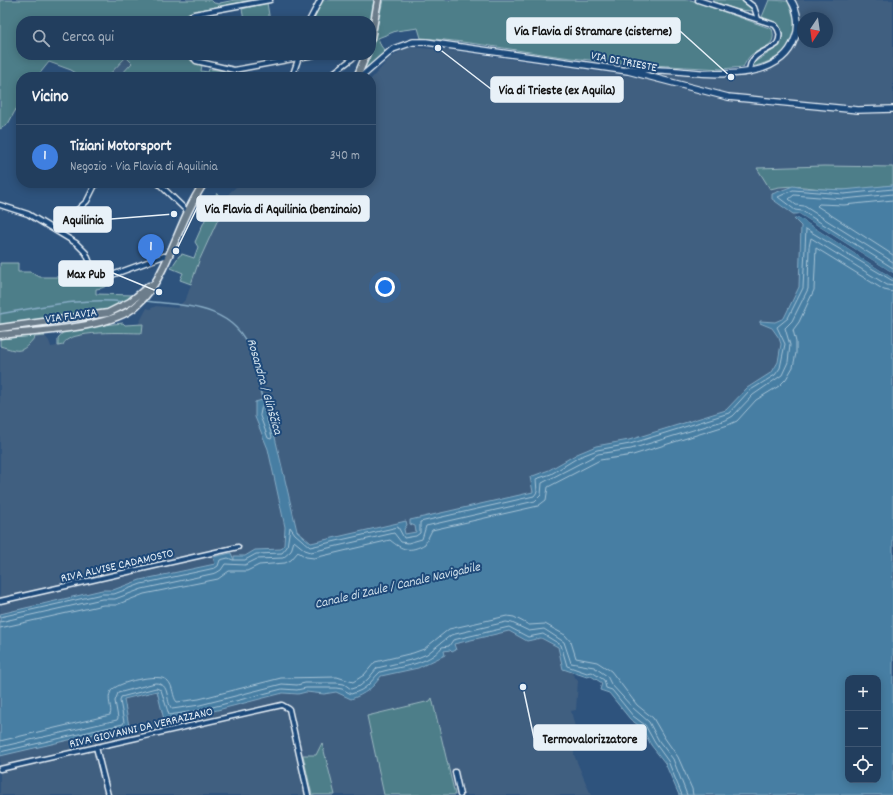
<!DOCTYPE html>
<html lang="it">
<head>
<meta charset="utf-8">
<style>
	:root { --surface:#223e5e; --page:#2e4967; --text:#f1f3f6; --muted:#a2aebc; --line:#3f5773; --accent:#ffd166 }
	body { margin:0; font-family:Dekko,sans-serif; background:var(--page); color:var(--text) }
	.controls { position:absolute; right:12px; bottom:12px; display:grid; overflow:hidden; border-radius:8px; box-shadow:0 2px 10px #0003 }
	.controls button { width:36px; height:36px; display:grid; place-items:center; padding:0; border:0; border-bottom:1px solid var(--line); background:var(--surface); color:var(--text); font:20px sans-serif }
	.compass { position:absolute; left:797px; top:12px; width:36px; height:36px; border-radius:50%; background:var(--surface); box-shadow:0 2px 10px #0003; rotate:193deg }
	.you { position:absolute; left:385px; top:287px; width:14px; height:14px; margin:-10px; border:3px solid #fff; border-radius:50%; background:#1a73e8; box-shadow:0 0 0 6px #1a73e833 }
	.badge { display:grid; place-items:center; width:26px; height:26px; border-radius:50%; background:var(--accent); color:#fff; font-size:13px; font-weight:700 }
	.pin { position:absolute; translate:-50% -33px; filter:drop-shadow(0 1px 2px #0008) }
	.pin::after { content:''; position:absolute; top:21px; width:14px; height:12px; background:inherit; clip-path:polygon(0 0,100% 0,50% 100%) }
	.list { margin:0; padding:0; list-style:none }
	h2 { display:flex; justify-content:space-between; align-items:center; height:52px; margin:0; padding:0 16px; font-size:17px }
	h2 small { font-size:13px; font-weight:400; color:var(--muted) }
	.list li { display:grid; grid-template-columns:26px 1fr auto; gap:12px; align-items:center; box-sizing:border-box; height:64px; padding:0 16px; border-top:1px solid var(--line) }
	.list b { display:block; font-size:15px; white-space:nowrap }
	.list p { margin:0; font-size:13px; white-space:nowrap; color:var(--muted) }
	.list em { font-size:13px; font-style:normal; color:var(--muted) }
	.icon { flex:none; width:22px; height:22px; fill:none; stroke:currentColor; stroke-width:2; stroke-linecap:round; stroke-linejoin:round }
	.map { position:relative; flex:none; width:893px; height:795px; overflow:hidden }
	.search { position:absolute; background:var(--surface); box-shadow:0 2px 10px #0003; left:16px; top:16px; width:360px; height:44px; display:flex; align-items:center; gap:10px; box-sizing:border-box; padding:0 14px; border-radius:16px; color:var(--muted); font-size:15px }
	.panel { position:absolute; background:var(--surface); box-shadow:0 2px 10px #0003; left:16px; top:72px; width:360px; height:116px; border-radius:16px }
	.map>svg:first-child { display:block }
	.built { fill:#405e80; fill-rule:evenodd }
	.green { fill:#4d7e89; stroke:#9ab8c0 }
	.water { fill:#467ea3; stroke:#87acc5; fill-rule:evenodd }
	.pier { fill:#2e537d }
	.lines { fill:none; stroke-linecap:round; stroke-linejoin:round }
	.shore { stroke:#a7c3d6; stroke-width:1 }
	.stream { stroke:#87acc5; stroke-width:1.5 }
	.street-casing { stroke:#e8f1f8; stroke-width:7 }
	.secondary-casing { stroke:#e8f1f8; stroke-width:8 }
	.primary-casing { stroke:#e8f1f8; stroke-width:9 }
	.street { stroke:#1f4a7a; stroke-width:4 }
	.secondary { stroke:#1f4a7a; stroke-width:5.5 }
	.primary { stroke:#6c7d8b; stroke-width:6 }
	.labels { text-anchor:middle; stroke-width:4; stroke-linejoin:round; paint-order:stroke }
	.street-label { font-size:12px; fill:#e8f1f8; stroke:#1f4a7a }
	.water-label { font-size:13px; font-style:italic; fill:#d0e0eb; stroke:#1f4a7a }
	.leader { fill:none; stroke:#e8f1f8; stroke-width:1.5 }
	.callout-dot { fill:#e8f1f8; stroke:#1f4a7a; stroke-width:1.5 }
	.callout { fill:#e8f1f8; stroke:#e8f1f8; stroke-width:1.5 }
	.callout-label { font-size:13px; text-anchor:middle; font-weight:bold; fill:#111 }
</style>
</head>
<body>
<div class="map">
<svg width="893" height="795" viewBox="0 0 893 795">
	<rect width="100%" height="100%" fill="#2e537d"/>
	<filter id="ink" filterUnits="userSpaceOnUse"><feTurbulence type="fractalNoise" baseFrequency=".025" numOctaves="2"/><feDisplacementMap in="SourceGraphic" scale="8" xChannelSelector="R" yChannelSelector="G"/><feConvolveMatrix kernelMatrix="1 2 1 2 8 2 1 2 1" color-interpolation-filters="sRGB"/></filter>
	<g filter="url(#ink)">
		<path class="built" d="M795,0h98v105l-19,2 -146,-13 -85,-22 63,5 29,-1 27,-4 17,-7 10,-10 10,-16 2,-17zM803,18h24v24h-24z
			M411,47l44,4 187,27 75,19 54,9 93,8 29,-2v73l-120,9 -1,5 21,15h6l94,59v5l-95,-61 -1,5 4,4v14l-2,47 -15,30 -9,5 -14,-1 -1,2 13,6 6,9 2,6 -2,16 -7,12 -25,16 -21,22 -97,30 -42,9 -38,21 -19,7 3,15 -118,34 1,6 -11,3 -1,-6 2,-8 -95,22 -14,-12 -31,-132 -9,8 -2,10 13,32 17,78 -1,18 -3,4 -26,1 -10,6h-11l1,4h-2l-2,-7 -18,4 2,7 -75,16 -27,10h-12l-101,24v-273l45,-5 4,5 2,6 12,-2 4,-5 15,-6 38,-2 18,-7 9,-17 3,1 6,-3 21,2 9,-9 13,-38 31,-69 11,-9h130v-104l18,-20 13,-9z
			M126,57l6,6 -13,14h-12z
			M509,631l18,10 14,-3 17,9 5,22 8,3 7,9 -2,29 -5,1 4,16 -1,28 17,40h-591v-39l129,-30 -5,-27 33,-8 7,29 38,-6 81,-21 15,1 8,-2 18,2 12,-2 15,7 13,-5 11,-9 6,-9 37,-8 27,-13 -1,-4 12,-1 -2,-6z"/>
		<path class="green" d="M0,0h211l3,3 6,1v-1l15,-3h18l-64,13 -5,8h-163v34h168l2,6 11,4 -1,6 7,1 1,-3 25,3 3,5h-118l13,-14 -6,-6 -19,20h-25l-11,-7 -22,-8 -12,15h-16v23l-13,24 -8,5z
			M323,0h51l-3,21h-59z
			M383,0h308l81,29c6,19 -12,18 -22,27 -3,3 -5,8 -7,11l-21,2c-50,-3 -100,-5 -150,-11 -50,-6 -101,-17 -151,-20l-3,-10 -22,3 -18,7 3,8 4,5 -13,15 -8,4 7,-15z
			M713,0h28l13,11 -17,-1 -24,-9z
			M769,0l19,1c2,7 6,14 6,21 2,28 -19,39 -42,45l1,-4 27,-17c6,-18 0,-23 -18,-29z
			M267,3l3,18h-26l-2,-12z
			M824,166l69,1v18c-16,2 -33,5 -49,5 -25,1 -50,-8 -74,-1l-13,-21z
			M217,193l8,11 -26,57 -8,23 -11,-4 3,-7 -12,-5 8,-12 3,-2 12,4 4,-11 -3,-5z
			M0,263h18v9h12l10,5h29l6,-9 12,-3 7,14 5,2 14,-3c-4,8 -9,10 -17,11v5l38,1 -13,10 -16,5 -105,15z
			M123,323l2,2 18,-1 -1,9c-14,0 -75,-4 -79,12l-5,1v-8l8,-9z
			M41,334l4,2 -10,1c-14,17 -15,15 -35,9v-8z
			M432,698l23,97h-71l-17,-79 63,-15z
			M322,743l13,52h-23l-9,-40h13z"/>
		<path class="water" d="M893,185v88l-94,-59h-6l-21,-15v-5l21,-8 11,2 39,2z
			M798,217l95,61v517h-214l-14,-32 -14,-18 -9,-17 -12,-9 -21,-26 -9,-3 2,-7 -11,-7 -4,1 -24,-8 -5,-22 -17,-9 -14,3 -18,-10 -55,13 2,6 -4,2 -2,-2 -6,1 1,4 -27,13 -37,8c-8,12 -16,18 -30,23l-15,-7 -12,2 -18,-2 -8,2 -15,-1 -81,21 -38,6 -7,-29 -33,8 5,27 -129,30v-142l102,-24h11l27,-10 75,-16 -2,-7 18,-4 3,7v-4h11l10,-6 26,-1 3,-4 1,-18 -17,-78 -13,-32v-15l11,-3 31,132 14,12 95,-22 1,4 -3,4 1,5 11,-2 -1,-6 -5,-2v-4l123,-28 -3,-15 19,-7 28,-16 19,-8 33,-6 97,-30 21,-22 25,-16 6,-10 3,-18 -2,-6 -7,-10 -12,-5v-2l15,1 9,-4 15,-31 2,-61 -7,-7zM848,678h30v102h-30z"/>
		<path class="pier" d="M799,214l94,59v2l-89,-56 89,57v2l-95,-61 -4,2 1,-4z"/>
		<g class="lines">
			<path class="shore" d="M893,189l-49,5 -51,-4 -15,7 17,13 7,1 91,57
				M893,194l-49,5 -50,-4 -5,4 7,6 8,1 89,56
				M893,200l-49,5 -25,-1 -2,2 76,49
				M262,407l2,1 8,29 -1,2 -3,-1 -8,-22z
				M0,617l102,-23h12l27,-10 74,-16 3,-2 2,-6 8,-2 5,2h12l11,-6 26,-1 5,-6 3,-20 5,7 15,13 88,-20 6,11 12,-2 4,-3v-11l114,-26 3,-4 -1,-13 15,-5 28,-17 18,-7 33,-6 99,-31 20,-22 26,-16 5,-7 5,-24 -8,-17 11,-9 15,-30 3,-59 87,52
				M0,622l102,-23h13l27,-10 74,-16 5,-3 4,-6 20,1 12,-6 26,-1 8,-7 3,-10 11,9 6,2 83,-19 7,9 7,1 14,-4 4,-13 109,-25 6,-6 1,-12 56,-29 33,-5 95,-29 7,-4 20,-21 29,-20 6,-13 2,-17 -5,-17 7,-7 16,-32 1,-42 2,-9 76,47 6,1
				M0,628l103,-23h13l28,-11 74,-15 11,-8h18l12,-6 26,-2 6,-3 7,-8 8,5 8,1 76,-18c12,10 20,13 35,4l7,-14 106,-24 8,-6 2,-13 52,-27 33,-5 95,-30 9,-4 19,-21 23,-14 7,-7 7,-12 3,-14v-11l-3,-12 6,-8 15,-32 2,-42 68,42 9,2
				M0,741l110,-26c3,-7 -4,-15 1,-24 6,-9 47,-18 56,-11 7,6 5,17 10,22l22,-3 82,-21 56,-1 16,5 11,-7 11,-13 38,-9 11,-4 25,-20 58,-13 7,1 15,8 16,-1 20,11 6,7 5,16 21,4 14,9 26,34 16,13 11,19 14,20 14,32 1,6
				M0,747l117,-27 1,-2 -3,-17 3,-8 37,-10c16,0 10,18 17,26l28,-4 82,-21 15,1 8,-2h32l7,1 7,5 9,-3 8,-7 9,-11 38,-9 12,-5 24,-19 55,-13 6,1 17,8 15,-2 20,13 7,21 23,4 13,9 4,8 22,24 16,14 10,19 14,18 14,36
				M0,752l123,-28 1,-2 -4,-21 1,-4 35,-9 5,2 8,25 32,-5 81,-21 15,1 9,-2h30l6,1 9,5c17,-5 17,-10 29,-22 21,-6 49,-7 62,-25l7,-1 4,-6 56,-13 19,10 15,-3 18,11 6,21 20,7 5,-1 12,8 2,8 6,2 21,26 12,9 10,18 13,18 14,34"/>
			<path class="stream" d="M145,301c41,5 88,4 105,49 6,17 8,35 13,51
				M0,314c41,-7 83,-17 125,-12"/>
			<defs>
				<path id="street" d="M698,0l77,25c5,6 6,11 2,19 -12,9 -27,9 -28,28
					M745,0l9,7 4,12
					M186,21l4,-5 4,-2 76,-14
					M309,21l11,-21
					M191,55l5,6 38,9 80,-15
					M292,77l7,-20
					M328,77l25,-19 1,-3
					M158,183l29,28
					M0,205l28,9 48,29 10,10 9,22 9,3 60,-22 4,1
					M56,230l31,-29 9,-18
					M0,601l238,-54
					M96,747l12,48
					M0,769l282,-64 7,4 19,86
					M455,772l5,23"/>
				<path id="secondary" d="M628,69c17,0 33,1 49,2 37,3 103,12 118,-33 5,-12 3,-27 -4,-38
					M361,77l32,-28 20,-7h13l202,29 100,26 130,13 35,-1"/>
				<path id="primary" d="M371,39l7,-39
					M357,77l9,-22
					M0,328l108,-15 22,-11 19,-16
					M0,335c36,-4 112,-6 137,-30 11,-10 20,-24 26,-37 14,-28 23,-59 41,-85"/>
			</defs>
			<use href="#street" class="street-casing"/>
			<use href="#secondary" class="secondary-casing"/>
			<use href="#primary" class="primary-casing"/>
			<use href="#street" class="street"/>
			<use href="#secondary" class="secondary"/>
			<use href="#primary" class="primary"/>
		</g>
	</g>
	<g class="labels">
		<g class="street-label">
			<text transform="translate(624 61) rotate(11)" y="4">VIA DI TRIESTE</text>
			<text transform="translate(71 315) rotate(-8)" y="4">VIA FLAVIA</text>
			<text transform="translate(117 565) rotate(-13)" y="4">RIVA ALVISE CADAMOSTO</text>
			<text transform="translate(141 727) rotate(-13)" y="4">RIVA GIOVANNI DA VERRAZZANO</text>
		</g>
		<g class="water-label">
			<text transform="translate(266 386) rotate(74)" y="5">Rosandra / Glinščica</text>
			<text transform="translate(397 584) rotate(-13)" y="5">Canale di Zaule / Canale Navigabile</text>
		</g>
	</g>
	<path class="leader" d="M731 77L680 31M438 48L491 89M176 251L197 208M174 214L111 219M159 292L113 273M523 687L534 738"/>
	<g class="callout-dot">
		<circle cx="731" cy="77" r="4"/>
		<circle cx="438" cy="48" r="4"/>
		<circle cx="176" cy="251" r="4"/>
		<circle cx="174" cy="214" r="4"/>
		<circle cx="159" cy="292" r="4"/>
		<circle cx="523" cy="687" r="4"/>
	</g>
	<g class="callout">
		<rect x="507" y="18" width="173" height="25" rx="4"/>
		<rect x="491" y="77" width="132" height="25" rx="4"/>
		<rect x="197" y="196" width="172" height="25" rx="4"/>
		<rect x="54" y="207" width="57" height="25" rx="4"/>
		<rect x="59" y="261" width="54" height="25" rx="4"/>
		<rect x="534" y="725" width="112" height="25" rx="4"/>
	</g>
	<g class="callout-label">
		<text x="593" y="35">Via Flavia di Stramare (cisterne)</text>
		<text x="557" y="94">Via di Trieste (ex Aquila)</text>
		<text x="283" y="213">Via Flavia di Aquilinia (benzinaio)</text>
		<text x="83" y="224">Aquilinia</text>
		<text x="86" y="278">Max Pub</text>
		<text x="590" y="743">Termovalorizzatore</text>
	</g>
</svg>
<div class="controls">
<button>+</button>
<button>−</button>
<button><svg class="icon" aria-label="locate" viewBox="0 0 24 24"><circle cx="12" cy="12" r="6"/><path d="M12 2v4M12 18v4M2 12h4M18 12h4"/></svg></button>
</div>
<svg class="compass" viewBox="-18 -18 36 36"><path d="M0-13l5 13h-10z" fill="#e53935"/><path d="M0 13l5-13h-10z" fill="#a2aebc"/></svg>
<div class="you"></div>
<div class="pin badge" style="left:151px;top:267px;background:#3f7fe0">1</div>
<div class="search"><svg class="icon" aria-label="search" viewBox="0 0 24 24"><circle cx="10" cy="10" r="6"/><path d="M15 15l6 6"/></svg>Cerca qui</div>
<section class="panel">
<h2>Vicino<small></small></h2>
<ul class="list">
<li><span class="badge" style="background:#3f7fe0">1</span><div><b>Tiziani Motorsport</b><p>Negozio · Via Flavia di Aquilinia</p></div><em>340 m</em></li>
</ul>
</section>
</div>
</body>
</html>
